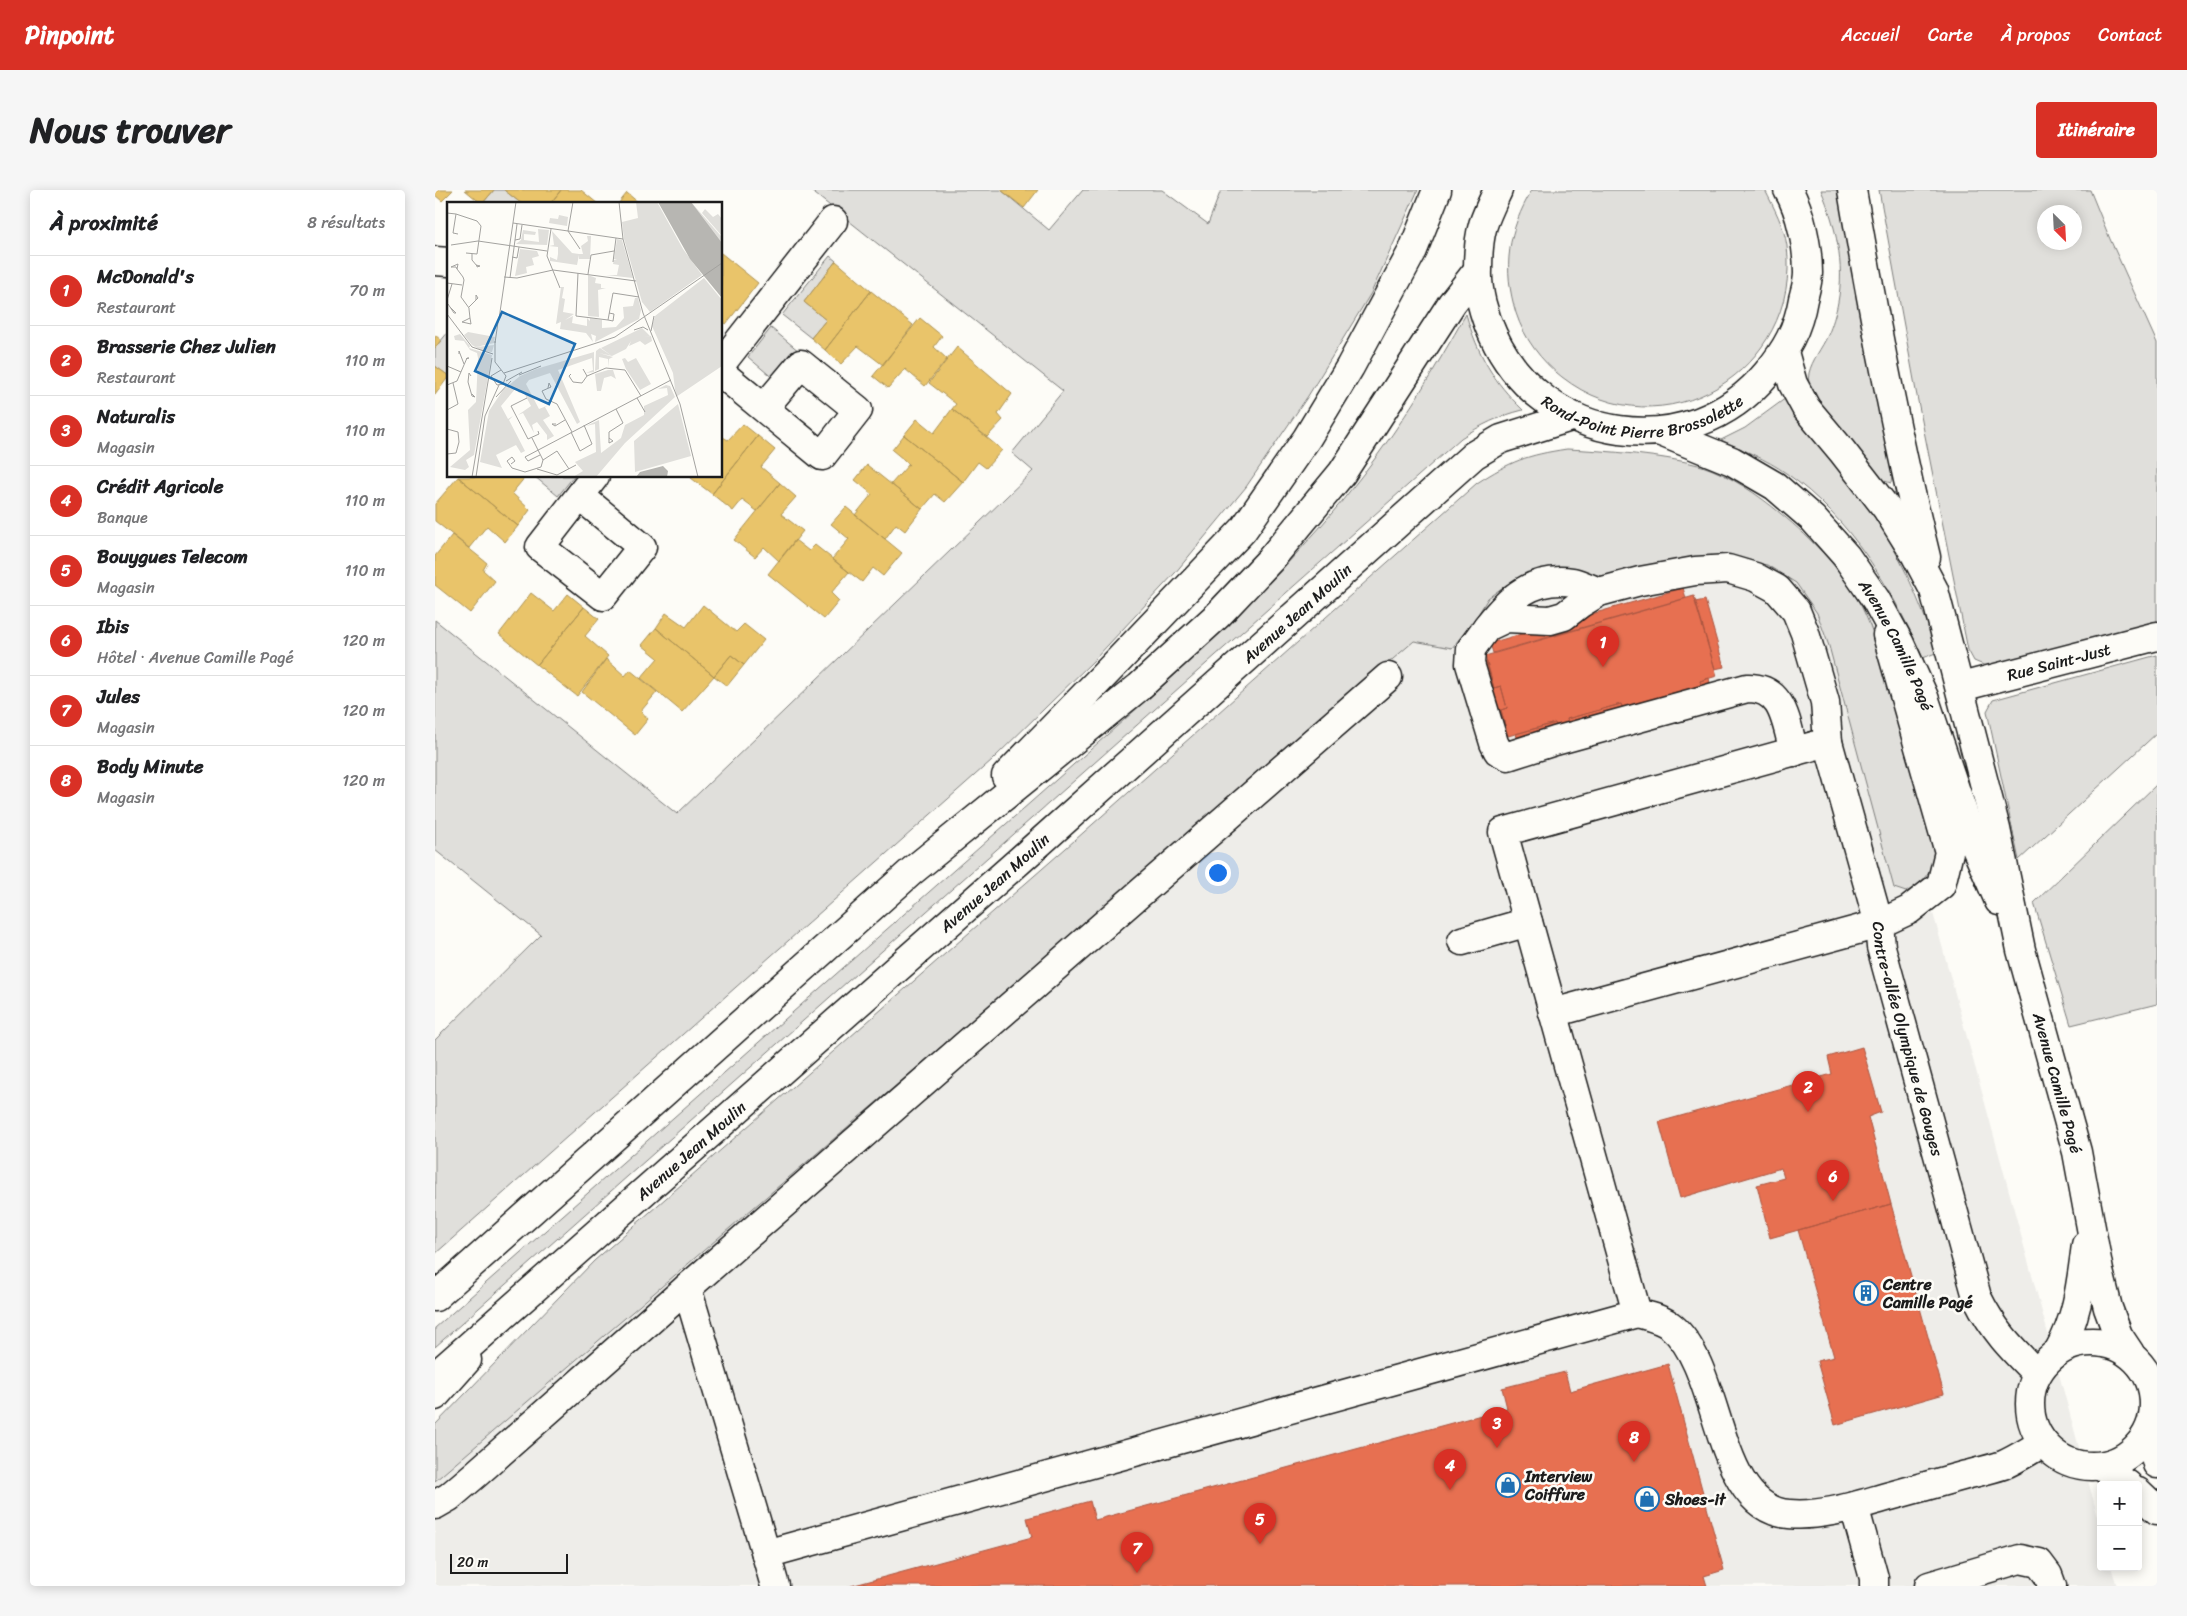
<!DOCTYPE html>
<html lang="fr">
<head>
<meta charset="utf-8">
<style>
	:root { --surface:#fff; --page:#f6f6f6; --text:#202124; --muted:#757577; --line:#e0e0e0; --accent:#d93025 }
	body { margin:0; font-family:Sriracha,sans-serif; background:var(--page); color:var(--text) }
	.controls { position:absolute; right:15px; bottom:15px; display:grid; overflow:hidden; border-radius:5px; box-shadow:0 2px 12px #0003 }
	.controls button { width:45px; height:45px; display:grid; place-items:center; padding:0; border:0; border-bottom:1px solid var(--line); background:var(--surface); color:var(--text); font:25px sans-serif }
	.compass { position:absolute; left:1602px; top:15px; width:45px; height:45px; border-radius:50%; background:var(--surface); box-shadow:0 2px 12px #0003; rotate:156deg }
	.scale { position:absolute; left:15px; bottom:12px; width:118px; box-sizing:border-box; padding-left:5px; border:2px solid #1c1c1c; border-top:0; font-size:14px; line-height:18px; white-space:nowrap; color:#1c1c1c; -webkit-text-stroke:4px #fdfcf7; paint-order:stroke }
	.you { position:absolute; left:782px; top:682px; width:18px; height:18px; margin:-12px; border:4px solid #fff; border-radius:50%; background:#1a73e8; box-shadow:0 0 0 8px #1a73e833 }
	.badge { display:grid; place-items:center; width:32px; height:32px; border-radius:50%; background:var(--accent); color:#fff; font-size:16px; font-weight:700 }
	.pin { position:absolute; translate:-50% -41px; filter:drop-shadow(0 1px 2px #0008) }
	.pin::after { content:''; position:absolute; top:26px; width:18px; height:15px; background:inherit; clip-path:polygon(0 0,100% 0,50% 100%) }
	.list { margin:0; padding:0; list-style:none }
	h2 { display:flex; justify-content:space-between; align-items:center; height:65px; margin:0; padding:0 20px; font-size:21px }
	h2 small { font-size:16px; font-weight:400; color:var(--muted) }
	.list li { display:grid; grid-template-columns:32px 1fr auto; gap:15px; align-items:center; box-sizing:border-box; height:70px; padding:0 20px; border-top:1px solid var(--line) }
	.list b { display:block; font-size:19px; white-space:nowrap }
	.list p { margin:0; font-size:16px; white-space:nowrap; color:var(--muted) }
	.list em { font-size:16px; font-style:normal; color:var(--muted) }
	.map { position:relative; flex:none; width:1722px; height:1396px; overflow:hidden; border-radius:5px }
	header { display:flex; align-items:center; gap:30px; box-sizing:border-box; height:70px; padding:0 25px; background:var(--accent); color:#fff }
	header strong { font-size:24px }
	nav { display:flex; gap:28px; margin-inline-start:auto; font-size:18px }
	.intro { display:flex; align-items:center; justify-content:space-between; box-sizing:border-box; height:120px; padding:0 30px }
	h1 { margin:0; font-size:35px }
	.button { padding:12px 22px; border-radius:5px; background:var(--accent); color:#fff; font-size:18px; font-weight:700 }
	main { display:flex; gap:30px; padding:0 30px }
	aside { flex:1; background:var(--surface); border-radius:5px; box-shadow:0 2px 12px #0003 }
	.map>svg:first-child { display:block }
	.built { fill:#eeede9 }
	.green { fill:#e0dfdb; stroke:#7e7e7c; fill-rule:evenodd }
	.homes { fill:#e9c46a; stroke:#ac9253 }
	.shops { fill:#e76f51; stroke:#aa5641 }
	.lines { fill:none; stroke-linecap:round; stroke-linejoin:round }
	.minor-casing { stroke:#1c1c1c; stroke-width:31 }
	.major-casing { stroke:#1c1c1c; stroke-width:31 }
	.minor { stroke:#fdfcf7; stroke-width:28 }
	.major { stroke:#fdfcf7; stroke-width:28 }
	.labels { text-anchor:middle; stroke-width:5; stroke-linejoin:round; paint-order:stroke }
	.street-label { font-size:16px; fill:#1c1c1c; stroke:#fdfcf7 }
	.poi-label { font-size:16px; font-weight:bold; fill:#1c1c1c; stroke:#fdfcf7; text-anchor:start }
	.inset-road { fill:none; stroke:#a3a29f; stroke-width:1 }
	.view { fill:#1f6fb2; fill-opacity:0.15; stroke:#1f6fb2; stroke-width:2.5 }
	.inset-edge { fill:none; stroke:#1c1c1c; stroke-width:2.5 }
</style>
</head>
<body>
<header>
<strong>Pinpoint</strong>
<nav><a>Accueil</a><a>Carte</a><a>À propos</a><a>Contact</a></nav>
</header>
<div class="intro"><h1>Nous trouver</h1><a class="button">Itinéraire</a></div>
<main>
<aside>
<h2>À proximité<small>8 résultats</small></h2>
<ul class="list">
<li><span class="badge">1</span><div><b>McDonald's</b><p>Restaurant</p></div><em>70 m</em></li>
<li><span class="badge">2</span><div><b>Brasserie Chez Julien</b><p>Restaurant</p></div><em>110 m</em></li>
<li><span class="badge">3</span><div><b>Naturalis</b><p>Magasin</p></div><em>110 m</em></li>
<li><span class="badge">4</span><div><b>Crédit Agricole</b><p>Banque</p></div><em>110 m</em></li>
<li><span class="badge">5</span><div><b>Bouygues Telecom</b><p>Magasin</p></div><em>110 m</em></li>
<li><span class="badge">6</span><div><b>Ibis</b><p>Hôtel · Avenue Camille Pagé</p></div><em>120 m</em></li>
<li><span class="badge">7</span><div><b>Jules</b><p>Magasin</p></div><em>120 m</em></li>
<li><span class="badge">8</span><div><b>Body Minute</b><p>Magasin</p></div><em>120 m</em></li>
</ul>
</aside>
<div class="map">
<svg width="1722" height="1396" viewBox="0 0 1722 1396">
	<rect width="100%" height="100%" fill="#fdfcf7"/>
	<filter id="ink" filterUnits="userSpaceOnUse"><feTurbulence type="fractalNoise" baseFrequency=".02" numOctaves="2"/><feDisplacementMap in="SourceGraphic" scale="10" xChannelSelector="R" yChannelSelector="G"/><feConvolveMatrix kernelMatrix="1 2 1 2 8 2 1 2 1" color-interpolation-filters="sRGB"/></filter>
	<g filter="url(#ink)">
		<path class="built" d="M1149,271l266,148 251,919v39h10l6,19h-1682v-151z"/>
		<path class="green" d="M59,0h10l18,14h-40z
			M375,0h191l48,40 34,-40h79l46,34 13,-34h197l-47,103 -63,103 -62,91 -71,86 -80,86 -103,101 -557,494v-214l106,-105 -106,-85v-230l242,194 356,-343 -21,-18 51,-62z
			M1097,0h233c9,18 19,36 22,56 15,124 -125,209 -225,131 -21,-16 -38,-39 -46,-64 -14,-46 -8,-82 16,-123z
			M1386,0h18l53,285 -1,8 -10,-3 -66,-77c-3,-9 -8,-19 -6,-30 3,-13 13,-25 19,-38 4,-9 8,-22 10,-33 7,-37 -2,-77 -17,-112z
			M1444,0h211l20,49 47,104v278l-157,43 -14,2 -12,-5 -6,-11 -52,-259zM1610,22h30v30h-30z
			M395,66l6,5 -32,41 22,18 -15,18 -29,-23z
			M1031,124c12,41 27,67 57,96 -24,6 -42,15 -62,28l-1026,909v-19l732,-646c70,-66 139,-132 197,-209 39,-50 71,-104 102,-159z
			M336,138l28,23 -24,29 -27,-23z
			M14,141v45l-14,-10v-18z
			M1351,208c30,44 67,84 95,129 25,39 41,82 57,125l-15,6c-32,-71 -72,-139 -137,-185 -20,-14 -43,-23 -65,-33l24,-12z
			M1132,259c41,2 97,6 135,17 26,8 58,30 78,47 33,27 67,61 85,101 14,30 21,62 30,94 14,48 27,97 41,146 -6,19 -12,28 -30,38l-12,-4 -65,-242 -12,-33 -21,-30 -29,-18 -35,-7 -113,20 -44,-6 -37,1 -32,12 -18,13 -12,20 -24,30 -38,-7 -979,840v-56l159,-164 472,-413 411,-365c34,-22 50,-28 90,-34z
			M99,286h40l-16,20z
			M1722,465v78l-138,127 -32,-149 6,-11z
			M1722,594v220l-86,21 -37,-122z"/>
		<path class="homes" d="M0,0h18l-11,11 -7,-6z
			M30,0h29l-12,14z
			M69,0h57l-11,14h-28z
			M126,0h20l17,14h-48z
			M566,0h37l-14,18z
			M192,3l13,11h-22z
			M286,63l37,30 -32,41 -5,-4z
			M401,71l35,30 -46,59 -14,-12 15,-18 -22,-18z
			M436,101l42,34 -30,40 -25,-19 -17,18 -16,-14z
			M485,128l22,18 -8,11 13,12 -22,27 -20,-17 -17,19 -15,-12z
			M0,145l6,5 -6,8z
			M522,157l55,47 -14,20 5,6 -16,17 -35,-28 4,-5 -27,-21z
			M0,176l14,10 -14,19z
			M517,219l50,41 -16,18 -8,-6 -15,20 -59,-47 13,-16 17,14z
			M308,234l15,12 -46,58 -21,-16 2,-2h28v-40l7,4z
			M469,245l59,47 -18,20 -10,-8 -13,15 -31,-25 18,-20 -17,-14z
			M323,246l17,14 -14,17 19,16 -23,28 -15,-11 -9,11 -21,-17z
			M432,275l55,44 -17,22 -9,-7 -11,15 -30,-24 17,-21 -17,-14z
			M91,286l-14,17 18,17 -12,16 -60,-49z
			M23,287l60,49 -13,16 -18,-16 -18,22 -34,-27v-17z
			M345,293l16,14 -15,17 22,17 -24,30 -15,-14 -9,10 -21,-17z
			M411,317l56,46 -19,23 -10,-8 -11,14 -30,-23 17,-20 -18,-15z
			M17,345l35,28 -4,7 12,11 -25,32 -35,-28v-29z
			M360,350l14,11 6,-6 34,27 -18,21 8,8 -15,18 -56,-45z
			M96,403l23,18 14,-17 16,13 -47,58 -38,-31z
			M268,415l33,27 8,-8 20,16 -20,25 -13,-10 -17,21 -58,-48 10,-15 20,14z
			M149,417l15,12 -14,17 23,20 -31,40 -40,-31z
			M221,438l58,48 -32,36 -41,-34 17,-20 -16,-13z
			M296,465l13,10 -17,21 -13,-10z
			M171,469l19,17 5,-6 27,22 -16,19 7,8 -13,16 -53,-43z"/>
		<path class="shops" d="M1248,398l3,10 -193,55 -3,-10z
			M1259,406l23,80 -17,5 2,5 -79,23 -2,-5 -54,15 2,6 -12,3 -2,-5 -47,13 -7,-26 6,-2 -6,-22 -7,2 -9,-32z
			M1270,410l19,67 -9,2 -20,-67z
			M1052,472l7,26 7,-2 6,22 -6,2 5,19 -9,3 -19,-67z
			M1274,488l2,10 -192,55 -3,-9 39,-11 2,5 12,-3 -2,-6 54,-15 2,5 79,-23 -2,-5z
			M1427,857l19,65 -13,5 23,87 -121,34 -13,-53 27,-7 -3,-10 -101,30 -21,-76 173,-48 -4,-17z
			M1456,1014l53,190 -109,31 -18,-64 17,-4 -36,-127z
			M1233,1174l56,206 -20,6 3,10h-856l181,-49 -5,-19 63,-17 5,19 412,-112 -5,-20 63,-16 5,19z"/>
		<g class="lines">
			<defs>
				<g id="minor">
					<path d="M0,71l14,1"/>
					<path d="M286,174l112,-143"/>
					<path d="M286,183l101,83 36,-46 -57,-46 -37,44"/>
					<path d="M145,306l62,51 -39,49 -63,-49 55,-71"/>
					<path d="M1052,437c22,-29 46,-51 86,-45 8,2 18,7 26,10"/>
					<path id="s1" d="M1526,497l196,-51"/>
					<path d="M1359,562c-8,-29 -10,-65 -47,-64l-192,53 -47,15 -10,-5 -4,-8 -24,-79 1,-15 16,-22 19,-9 44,2 14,-4 17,-13 18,-11 41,-11 55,-10 33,-2 27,8 22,12 19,22 9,22 20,69 3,40"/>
					<path d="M1027,751l66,-19"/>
					<path d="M1118,823l326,-89 30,-14 32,-25 8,-33 -62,-217"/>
					<path d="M252,1098l701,-611"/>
					<path d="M1202,1123c11,3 26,6 35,14 51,43 42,181 117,187 34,3 68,-9 101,-18 25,-7 51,-14 76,-21 12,-3 25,-6 37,-10 14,-6 27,-15 40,-22"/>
					<path d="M0,1206l32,-36"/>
					<path id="s2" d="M0,1315l14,-8 27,-23 211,-186 79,266 871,-241 -134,-481 325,-90 51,182 2,23 96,350c16,33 34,51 60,77"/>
					<path d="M1419,1316l20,72v8"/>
					<path d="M331,1364l9,32"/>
					<path d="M1494,1396l91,-27 19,4 9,12 4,11"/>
				</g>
				<g id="major">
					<path id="s3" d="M1063,0c-5,11 -11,23 -15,35 -4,13 -5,31 -5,45 -1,21 6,46 15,65 50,110 197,131 274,38 19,-23 31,-44 36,-74 2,-8 5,-17 5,-26 0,-24 -7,-62 -20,-83"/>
					<path d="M1417,0c21,123 44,245 74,367"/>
					<path id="s4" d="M1349,162l9,32 13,24 36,43 45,58 28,45 19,36 62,239 25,121 56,202 22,119 9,37 10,27 12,18"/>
					<path id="s5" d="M1226,242l71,29 43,25 38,33 33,37 30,44 24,44 24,53 48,142 27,62"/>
					<path d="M571,586l110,-113 127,-133 64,-92 43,-71 63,-117 24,-60"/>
					<path d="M0,1107l477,-426 227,-184 79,-72 52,-55 72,-87 110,-170 25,-32"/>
					<circle cx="1657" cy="1214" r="62"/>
					<path d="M1624,1160c19,-33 22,-68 27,-105"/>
					<path id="s6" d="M0,1186l583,-514 456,-407 27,-16 70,-22"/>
					<path d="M1714,1242l8,32"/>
					<path d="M1666,1276l27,19"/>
					<path d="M1703,1302l19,18"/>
				</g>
			</defs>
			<use href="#minor" class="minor-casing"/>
			<use href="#major" class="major-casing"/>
			<use href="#minor" class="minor"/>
			<use href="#major" class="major"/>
		</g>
	</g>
	<defs>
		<symbol id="building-ring" viewBox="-11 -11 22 22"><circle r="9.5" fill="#fdfcf7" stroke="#1f6fb2" stroke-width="1.5"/><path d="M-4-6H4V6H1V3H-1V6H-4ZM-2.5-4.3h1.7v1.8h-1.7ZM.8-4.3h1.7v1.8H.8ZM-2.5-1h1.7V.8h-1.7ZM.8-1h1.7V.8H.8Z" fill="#1f6fb2"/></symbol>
		<symbol id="shop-ring" viewBox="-11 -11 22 22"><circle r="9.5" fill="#fdfcf7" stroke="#1f6fb2" stroke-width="1.5"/><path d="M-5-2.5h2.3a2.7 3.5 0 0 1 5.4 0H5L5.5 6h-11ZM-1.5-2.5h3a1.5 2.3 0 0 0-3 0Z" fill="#1f6fb2"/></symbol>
	</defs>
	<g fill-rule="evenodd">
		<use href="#building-ring" x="1417" y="1089" width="28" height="28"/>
		<use href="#shop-ring" x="1059" y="1281" width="28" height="28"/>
		<use href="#shop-ring" x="1198" y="1295" width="28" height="28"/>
	</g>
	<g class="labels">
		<g class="street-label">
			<text dy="6" stroke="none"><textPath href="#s3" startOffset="339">Rond-Point Pierre Brossolette</textPath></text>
			<text dy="6" stroke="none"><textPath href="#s6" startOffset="1151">Avenue Jean Moulin</textPath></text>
			<text dy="6" stroke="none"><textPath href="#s5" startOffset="329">Avenue Camille Pagé</textPath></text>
			<text dy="6" stroke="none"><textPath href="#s1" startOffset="101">Rue Saint-Just</textPath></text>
			<text dy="6" stroke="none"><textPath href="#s6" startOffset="746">Avenue Jean Moulin</textPath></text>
			<text dy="6" stroke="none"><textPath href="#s2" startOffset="2658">Contre-allée Olympique de Gouges</textPath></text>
			<text dy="6" stroke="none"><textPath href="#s4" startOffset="792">Avenue Camille Pagé</textPath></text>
			<text dy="6" stroke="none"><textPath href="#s6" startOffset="341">Avenue Jean Moulin</textPath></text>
		</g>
		<g class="poi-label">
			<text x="1448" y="1100">Centre<tspan x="1448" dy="18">Camille Pagé</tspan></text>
			<text x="1090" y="1292">Interview<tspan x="1090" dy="18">Coiffure</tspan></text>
			<text x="1230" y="1315">Shoes-it</text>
		</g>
	</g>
	<g transform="translate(12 12)">
		<rect width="275" height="275" fill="#fdfcf7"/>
		<path d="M189,0h21l26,47 19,26 -52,37 -8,-10 -18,-63 -2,-17 16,-4zM244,0l30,34 1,7 -16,-18zM258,7l8,8 5,-3 4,5v17l-20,-23zM112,13l9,2 -1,9 -18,-3 1,-5 8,1zM91,27l11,1 -2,15 -31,-1 5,-4 2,-10 13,2 -1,3 -11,-1v6l15,2zM105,29l20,22 7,1h4l-2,-8 7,-5 -1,-5h4l-1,23h-11v-4l-2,10 -27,-4v-4l7,3 1,-6v-7l-9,-1 5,-1zM170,37l5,1 11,38 -27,-3h11l2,-10 -6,-1 1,-4h3l-3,-1zM73,47l17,2 2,5 -7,2 2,7 -8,2 1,6 -12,3zM141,73l8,3 -1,5 6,1v4h5l-8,2 1,27 -11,-1zM257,76l18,22v66l-46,31 -3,-24 -21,-47 3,-10zM114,85h3l-2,11 3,1 -2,13 11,2 -9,6 8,-4 -1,7 15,3v-8l3,3v-3l12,2v8l14,-1 8,-9 -1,-11 10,-1 2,-8h3l3,12 -2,9 -44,23 1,-6 -5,-2 2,8 -7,-9 -26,-4 1,-7 -5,2zM195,126l8,8 -6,1 7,-1 1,5 -7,4 -5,-4 -11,5 2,-5 -5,8 -14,7 -11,-8zM21,130l27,5 -1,6 -18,4 18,-2 -2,7 -10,-1 -10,-6 -8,-10zM13,132l10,12 -1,2 23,7 -18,100 -8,5 3,7 -4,3 -15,-3 20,-17 -2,-40 8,-8 2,-44 -1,-5 -7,-3 -6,-9 -9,-1 -1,-4zM153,146l12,8 -13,-3 14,4 -4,2v8l-1,-8 -9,-2v12l-4,2 1,-20zM147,150v20l-8,1 7,-3 -1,-12 -34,12 22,52 -3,2 -27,-51 -21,7 -3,4 13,25 10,-4 -4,2 5,9 -7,4 11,16 -7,4v-5l-10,-13 -5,3 2,8 -11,-20 -5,2 13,-9 -8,-15 -4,2 -3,-5 -15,18 7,13 5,-3 -4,4 16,31 -4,2 -5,-8 -20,10 6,13 -22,-6 9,-51 14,-21 17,-14 16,-7zM178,156l3,4 8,-4 15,26 -11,6 -14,-21 -4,-10zM161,168h5l3,9 -5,-3 -7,2 -3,13h-4l-2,-17zM219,183l4,1 5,11 -50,46 -29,34h-23l10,-6 -8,-9 21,-10 -1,-28 -9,2 13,-6 2,33 20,-15 4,-13 19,-10v-9l24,-11 -1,-7 -9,1zM231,202l13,52 -56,16 -1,-31z" fill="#e0dfdb"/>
		<path d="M211,0h33l31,41v55l-32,-39zM216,264l5,5 -1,6h-31l4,-5z" fill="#b7b6b2"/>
		<path class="inset-road" d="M126,0l-5,29 12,18M172,0l4,37 20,74 37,91 18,73M0,11l9,1 -3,19 5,1M9,12l21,7 4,5 -4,28 -11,-1M66,21l110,16M70,22l-2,16 5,-1 2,-14M104,27l-4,27 13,32M4,43l27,-4 69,10M25,52v6l5,6v1l3,-1 -4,-1M65,55l5,1 2,-11M166,60l3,-24M10,67l1,-5 -7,3h5l1,2 6,8 1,3M131,71l-2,43 32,4 5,-27 26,4M141,72l3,-19 23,-4M57,75l13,1 36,-8 83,11M63,76l5,-38M17,78l-3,17 8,11v1l1,9 1,6 -9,-2 8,-4M0,81l15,2M0,98l5,-16M0,100v1l1,1 6,9h2l-6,-6M22,105l9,-9 -2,-3v5M0,112l25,33 21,7M52,117l17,-117M161,118l5,1 1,-7 -5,-1M187,128l9,-3 5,3M204,129l3,-15M48,139v21l11,14 -3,8 -6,1 -6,-9 10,-6M48,141l3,-21M12,152v-3l5,13M0,164l14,6M57,171l111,-36 107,-74M124,172l-2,2 4,6 9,1 5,-7 -4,-7M72,173l22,-9M24,174l-2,-3 -1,9 4,14 3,1 -3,-3M140,174l19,-8 19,2 16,26M59,179l16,-9M0,183l10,-4 10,-23h2l-3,1M101,186l1,-5 2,4 -9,4 4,8 11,5 15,28M49,195l15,-16M80,196l-16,8 17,33 11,-5 -1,-3M190,196l8,14M0,208l11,-6 -5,-21M109,222h-4l3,2 10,-6M0,227l11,3 1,10 -3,11 -9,1M124,230l9,19 12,-7 -8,-19M85,236l11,22M162,236l4,3 -4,2v-11l14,-9 -7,-14M93,253l-12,6 -3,-4 146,-77M64,262l4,-3 -3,-4 -5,4 5,7 13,4 16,-5 2,-7 14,-9 12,18M90,267l20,6 19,-10M25,275l20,-119M29,275l9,-61 14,-31"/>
		<path class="view" d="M55,110l73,32 -26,60 -74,-33z"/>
		<rect width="275" height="275" class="inset-edge"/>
	</g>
</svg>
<div class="controls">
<button>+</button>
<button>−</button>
</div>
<svg class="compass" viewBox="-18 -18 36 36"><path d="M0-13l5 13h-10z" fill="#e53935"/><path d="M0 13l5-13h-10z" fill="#757577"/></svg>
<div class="scale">20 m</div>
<div class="you"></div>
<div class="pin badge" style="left:1168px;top:477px">1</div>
<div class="pin badge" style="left:1373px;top:922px">2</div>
<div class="pin badge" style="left:1062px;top:1258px">3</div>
<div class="pin badge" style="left:1015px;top:1300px">4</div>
<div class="pin badge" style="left:825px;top:1354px">5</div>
<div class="pin badge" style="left:1398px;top:1011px">6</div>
<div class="pin badge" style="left:702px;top:1383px">7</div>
<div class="pin badge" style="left:1199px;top:1272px">8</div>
</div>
</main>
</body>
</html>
